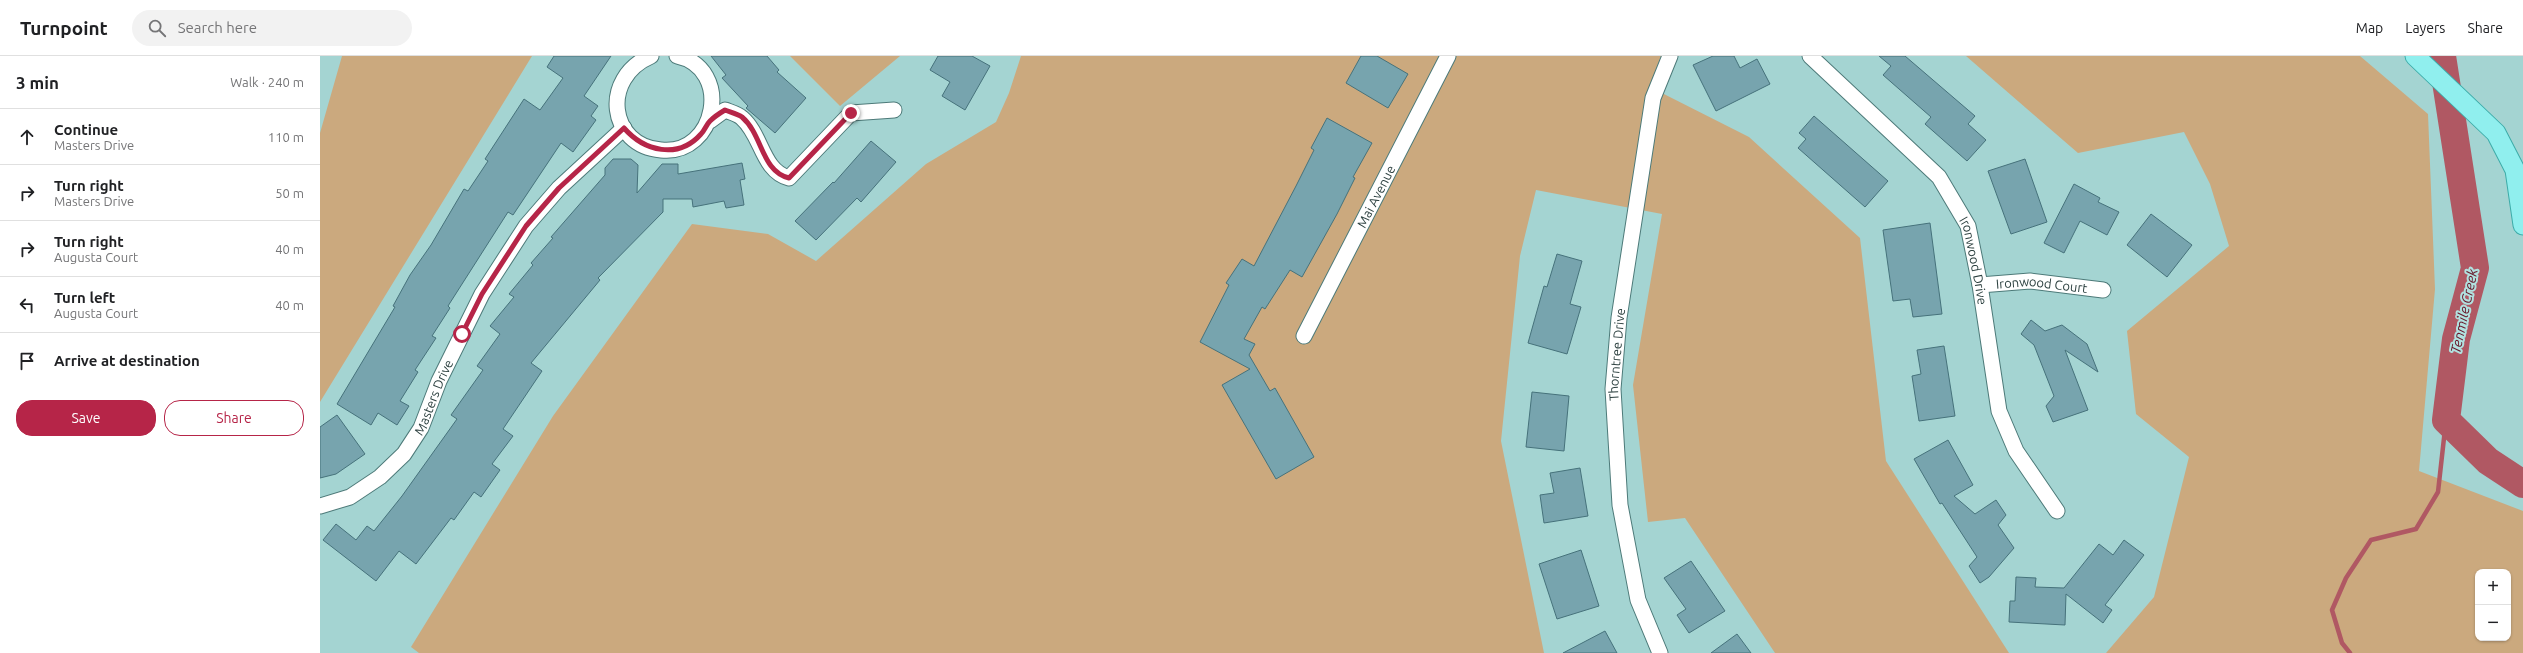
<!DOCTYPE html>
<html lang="en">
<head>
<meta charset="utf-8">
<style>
	:root { --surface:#fff; --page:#f2f2f2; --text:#202124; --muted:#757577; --line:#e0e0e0; --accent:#b62548 }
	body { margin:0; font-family:Ubuntu,sans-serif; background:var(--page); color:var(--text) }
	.controls { position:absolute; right:12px; bottom:12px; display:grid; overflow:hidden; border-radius:8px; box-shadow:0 1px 3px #0004 }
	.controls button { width:36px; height:36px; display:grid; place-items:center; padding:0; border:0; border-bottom:1px solid var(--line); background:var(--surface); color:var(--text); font:20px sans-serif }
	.stop { position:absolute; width:12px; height:12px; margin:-9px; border:3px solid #b62548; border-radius:50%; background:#fff }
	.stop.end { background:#b62548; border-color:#fff; box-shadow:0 1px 4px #0008 }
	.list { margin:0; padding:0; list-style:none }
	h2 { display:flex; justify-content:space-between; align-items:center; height:52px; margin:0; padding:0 16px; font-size:17px }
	h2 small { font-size:13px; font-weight:400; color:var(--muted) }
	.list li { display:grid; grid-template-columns:26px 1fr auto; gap:12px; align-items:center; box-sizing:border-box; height:56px; padding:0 16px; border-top:1px solid var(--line) }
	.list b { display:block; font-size:15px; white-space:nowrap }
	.list p { margin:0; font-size:13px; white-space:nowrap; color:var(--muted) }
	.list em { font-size:13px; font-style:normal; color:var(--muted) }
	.actions { display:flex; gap:8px; padding:12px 16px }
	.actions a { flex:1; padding:9px 0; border:1px solid var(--accent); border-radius:16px; text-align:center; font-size:14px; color:var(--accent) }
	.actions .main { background:var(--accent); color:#fff }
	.icon { flex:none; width:22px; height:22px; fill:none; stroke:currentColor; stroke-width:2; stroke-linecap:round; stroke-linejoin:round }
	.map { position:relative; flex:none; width:2203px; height:597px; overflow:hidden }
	header { display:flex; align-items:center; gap:24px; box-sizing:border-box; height:56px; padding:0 20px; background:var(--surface); border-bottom:1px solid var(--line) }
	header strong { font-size:19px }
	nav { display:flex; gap:22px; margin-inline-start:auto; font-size:14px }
	.search { width:280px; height:36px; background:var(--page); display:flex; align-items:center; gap:10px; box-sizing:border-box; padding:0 14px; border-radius:22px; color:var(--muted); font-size:15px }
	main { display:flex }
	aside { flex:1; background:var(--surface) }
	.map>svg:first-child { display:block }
	.green { fill:#cba97e; fill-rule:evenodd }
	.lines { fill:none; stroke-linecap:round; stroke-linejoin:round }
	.stream { stroke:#b05863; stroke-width:4.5 }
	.river { stroke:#b05863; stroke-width:28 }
	.building { fill:#77a4ae; stroke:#46727b }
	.minor-casing { stroke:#4d7a79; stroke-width:17 }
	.major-casing { stroke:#3daca9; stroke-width:21 }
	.minor { stroke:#fff; stroke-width:15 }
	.major { stroke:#90efee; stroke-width:19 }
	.route { stroke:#b62548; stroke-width:5 }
	.labels { text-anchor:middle; stroke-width:4; stroke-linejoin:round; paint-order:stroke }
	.street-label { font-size:13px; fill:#2d4140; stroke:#b1e1df }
	.water-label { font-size:14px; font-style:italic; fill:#681528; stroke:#b1e1df }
</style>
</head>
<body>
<header>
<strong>Turnpoint</strong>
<div class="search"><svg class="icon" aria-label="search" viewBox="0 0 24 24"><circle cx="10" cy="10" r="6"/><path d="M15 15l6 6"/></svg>Search here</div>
<nav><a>Map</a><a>Layers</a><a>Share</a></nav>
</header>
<main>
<aside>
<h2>3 min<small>Walk · 240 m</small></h2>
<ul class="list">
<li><svg class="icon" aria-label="ahead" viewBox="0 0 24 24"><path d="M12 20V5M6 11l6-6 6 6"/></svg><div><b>Continue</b><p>Masters Drive</p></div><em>110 m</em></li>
<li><svg class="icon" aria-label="right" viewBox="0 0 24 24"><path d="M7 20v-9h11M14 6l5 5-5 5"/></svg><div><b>Turn right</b><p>Masters Drive</p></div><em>50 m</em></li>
<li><svg class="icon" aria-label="right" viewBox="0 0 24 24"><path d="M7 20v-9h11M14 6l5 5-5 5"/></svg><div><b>Turn right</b><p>Augusta Court</p></div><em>40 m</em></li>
<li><svg class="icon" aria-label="left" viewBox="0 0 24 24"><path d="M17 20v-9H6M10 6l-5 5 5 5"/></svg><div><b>Turn left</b><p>Augusta Court</p></div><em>40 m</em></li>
<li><svg class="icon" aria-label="arrive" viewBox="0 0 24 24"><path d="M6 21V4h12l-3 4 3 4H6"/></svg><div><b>Arrive at destination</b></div></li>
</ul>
<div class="actions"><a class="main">Save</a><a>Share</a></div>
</aside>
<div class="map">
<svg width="2203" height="597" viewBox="0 0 2203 597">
	<rect width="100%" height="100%" fill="#a4d4d2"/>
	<path class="green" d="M22,0h190l-212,346v-269z
		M470,0h110l-60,50z
		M701,0h640l-11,31 99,50 111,101 26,223 123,192h-234l-90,-135 -37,4 -15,-137 29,-171 -126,-24 -16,66 -19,185 43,212h-1125l-8,-6 142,-231 139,-192 76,10 48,27 110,-97 70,-42 13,-29z
		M1646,0h394l68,58 7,175 -16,182 104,40v142h-417l48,-56 35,-140 -53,-43 -9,-83 102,-85 -19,-62 -26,-52 -106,21zM2158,516h30v66h-30z"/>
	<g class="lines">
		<path class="stream" d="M2030,597l-8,-10 -10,-33 14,-32 25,-38 45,-11 22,-37 8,-72"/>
		<path class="river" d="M2122,0l33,212 -19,71 -10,81 42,41 35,23"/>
	</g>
	<path class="building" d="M234,0h57l-27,40 14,10 -7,10 5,4 -23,32 -12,-9 -48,72 -5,-3 -60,94 2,2 -18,28 4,2 -21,32 3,2 -18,29 9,5 -12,19 -19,-12 -7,12 -34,-21 58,-97 -2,-1 17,-31 21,-30 33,-56 4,2 20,-30 -3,-2 39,-60 16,11 23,-32 -16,-11z
		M391,0h56l12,14 -2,2 29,26 -31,35 -29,-25 2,-2 -26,-28 4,-3z
		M618,0h34l18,10 -25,44 -23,-14 8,-14 -20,-12z
		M1041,0h16l31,18 -20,34 -42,-25z
		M1393,0h21l6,12 17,-9 13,25 -54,27 -23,-46z
		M1559,0h26l70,60 -7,8 18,16 -19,21 -42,-37 6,-7 -48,-42 8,-9z
		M1494,60l74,65 -23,26 -67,-59 8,-9 -7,-6z
		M1007,62l45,25 -19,34 2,1 -18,36 -35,63 -12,-7 -25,39 -3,-2 -18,32 11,5 -6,11 21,36 5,-3 39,69 -38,22 -54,-94 28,-16 -50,-27 29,-57 -3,-2 16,-24 12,7 42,-80 18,-36 -3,-2z
		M551,85l25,21 -35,40 -4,-4 -41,42 -21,-19 38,-39 1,1z
		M293,103h18l7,6 -1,28 25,-29h16v10l64,-11 3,16 -5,1 4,25 -18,3 -2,-7 -31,6 -1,-8h-29v13l-65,66 2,2 -69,83 11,8 -39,58 10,7 -21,28 8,6 -19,27 -7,-5 -20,28 -3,-2 -35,46 -17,-13 -23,30 -53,-41 13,-16 20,16 11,-14 7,5 28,-35 55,-77 -6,-4 32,-45 -6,-4 23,-32 -10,-8 24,-29 -5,-3 24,-29 -2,-2 22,-25 -2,-1 54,-62v-7z
		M1705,103l22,63 -36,12 -23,-63z
		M1754,128l26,14 -2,4 21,10 -12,23 -27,-14 -16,32 -20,-10z
		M1831,158l41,31 -25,32 -40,-32z
		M1610,167l12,91 -29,3 -3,-18 -17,2 -10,-71z
		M1237,198l25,7 -12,43 11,3 -14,47 -39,-11 16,-57 3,1z
		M1711,264l14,11 17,-6 25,19 11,28 -33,-22 23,60 -35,12 -7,-16 8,-10 -20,-51 -13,-11z
		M1624,290l11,70 -36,5 -7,-45 9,-2 -4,-24z
		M1212,336l37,4 -5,55 -38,-4z
		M17,359l28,39 -29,20 -16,4v-51z
		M1628,384l25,45 -19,11 21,18 21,-14 10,15 -8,10 16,23 -25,29 -9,6 -11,-17 8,-9 -35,-54 -2,1 -26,-45z
		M1260,412l8,48 -44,7 -4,-28 14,-2 -4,-20z
		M1804,484l20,15 -39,50 7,5 -9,13 -37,-29 -1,31 -56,-3 1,-21h5l1,-24 20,1 -1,9 29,1 35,-44 14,11z
		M1261,494l18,56 -42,13 -18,-55z
		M1371,505l34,50 -36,22 -12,-18 9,-6 -22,-31z
		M1285,575l12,22h-54z
		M1417,578l14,19h-40z"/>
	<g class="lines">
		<defs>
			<g id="minor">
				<path d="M331,0c-51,22 -42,90 10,94 56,6 72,-82 16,-94"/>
				<path id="s1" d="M1490,0l129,121 29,49 12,59 19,126 17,40 41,60"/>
				<path d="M390,65l15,-11c5,2 13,4 17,8 20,17 20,53 47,60l62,-65 43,-3"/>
				<path id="s2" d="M1660,229l50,-4 73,9"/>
				<path id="s3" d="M984,280l144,-280"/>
				<path id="s4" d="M0,450l30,-9 30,-20 24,-23 17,-26 18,-47 43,-87 44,-68 33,-38 65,-60"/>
				<path id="s5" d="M1340,597l-22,-53 -18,-95 -7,-116 6,-71 34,-220 17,-42"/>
			</g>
			<path id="major" d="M2095,0l81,77 19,37 8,55"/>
		</defs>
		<use href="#minor" class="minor-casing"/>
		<use href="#major" class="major-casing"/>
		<use href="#minor" class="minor"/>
		<use href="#major" class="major"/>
	</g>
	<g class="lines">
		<path class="route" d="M142,278l20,-40 44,-68 33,-38 65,-60c20,23 54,32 77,6 4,-4 5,-9 9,-13 4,-4 10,-8 15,-11 5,2 13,4 17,7 21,18 19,54 47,61l62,-65"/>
	</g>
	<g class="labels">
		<g class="street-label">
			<text dy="5" stroke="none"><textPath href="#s3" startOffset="157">Mai Avenue</textPath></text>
			<text dy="5" stroke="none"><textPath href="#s1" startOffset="269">Ironwood Drive</textPath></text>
			<text dy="5" stroke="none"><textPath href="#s2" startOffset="62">Ironwood Court</textPath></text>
			<text dy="5" stroke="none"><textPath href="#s5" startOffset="305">Thorntree Drive</textPath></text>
			<text dy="5" stroke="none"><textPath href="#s4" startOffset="165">Masters Drive</textPath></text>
		</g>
		<g class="water-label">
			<text transform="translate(2144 255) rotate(-78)" y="5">Tenmile Creek</text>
		</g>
	</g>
</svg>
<div class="controls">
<button>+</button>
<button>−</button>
</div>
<div class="stop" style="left:142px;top:278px"></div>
<div class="stop end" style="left:531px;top:57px"></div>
</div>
</main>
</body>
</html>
